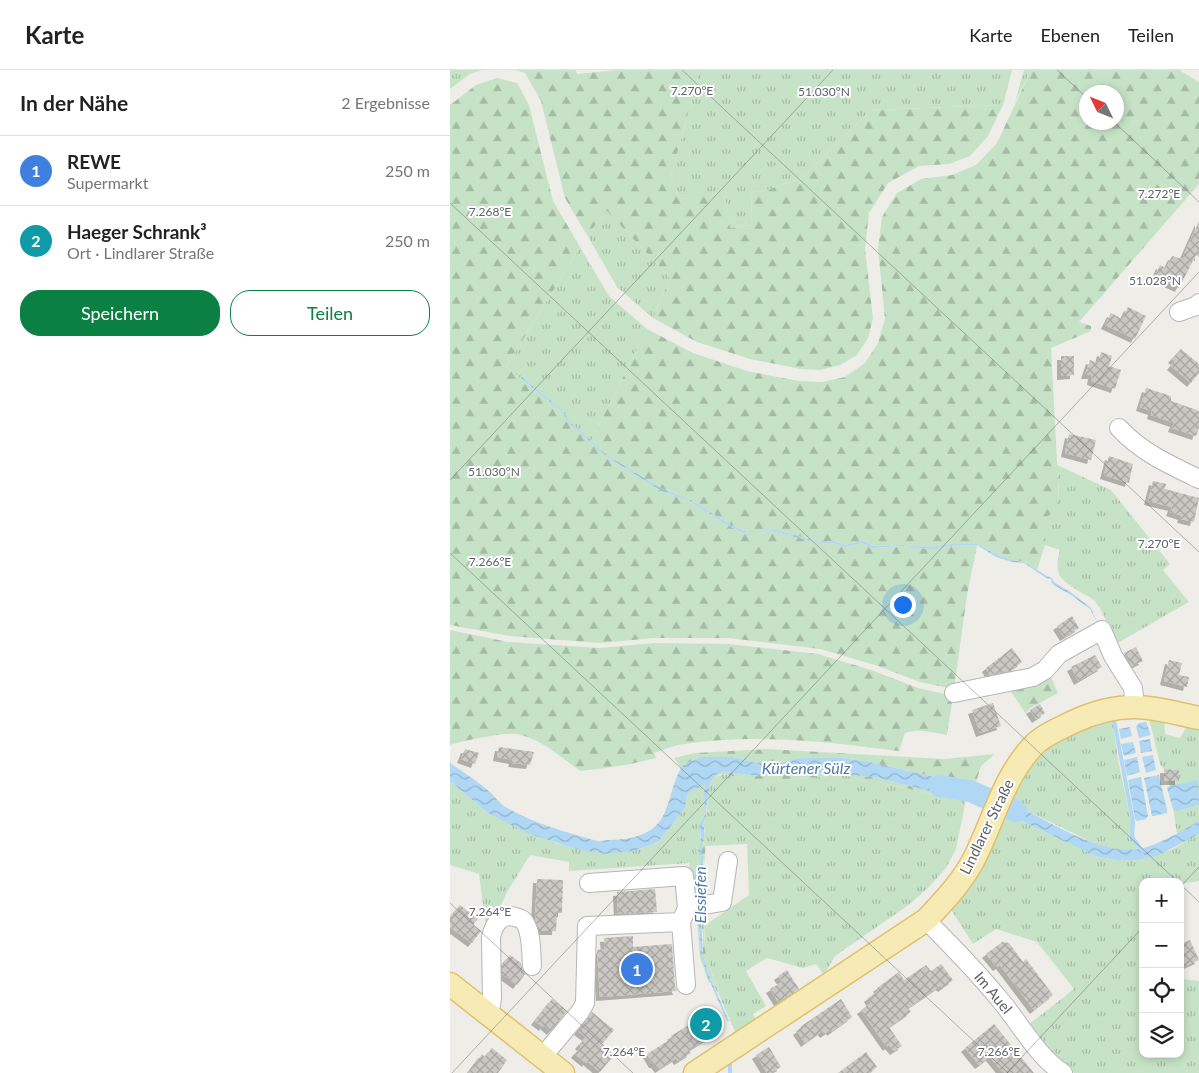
<!DOCTYPE html>
<html lang="de">
<head>
<meta charset="utf-8">
<style>
	:root { --surface:#fff; --page:#f6f6f6; --text:#222; --muted:#767676; --line:#e0e0e0; --accent:#0b8043 }
	body { margin:0; font-family:Lato,sans-serif; background:var(--page); color:var(--text) }
	.controls { position:absolute; right:15px; bottom:15px; display:grid; overflow:hidden; border-radius:10px; box-shadow:0 2px 8px #0003 }
	.controls button { width:45px; height:45px; display:grid; place-items:center; padding:0; border:0; border-bottom:1px solid var(--line); background:var(--surface); color:var(--text); font:25px sans-serif }
	.compass { position:absolute; left:629px; top:15px; width:45px; height:45px; border-radius:50%; background:var(--surface); box-shadow:0 2px 8px #0003; rotate:313deg }
	.you { position:absolute; left:452px; top:534px; width:18px; height:18px; margin:-12px; border:4px solid #fff; border-radius:50%; background:#1a73e8; box-shadow:0 0 0 8px #1a73e833 }
	.badge { display:grid; place-items:center; width:32px; height:32px; border-radius:50%; background:var(--accent); color:#fff; font-size:16px; font-weight:700 }
	.pin { position:absolute; translate:-50% -50%; border:2px solid #fff; box-shadow:0 1px 5px #0006 }
	.list { margin:0; padding:0; list-style:none }
	h2 { display:flex; justify-content:space-between; align-items:center; height:65px; margin:0; padding:0 20px; font-size:21px }
	h2 small { font-size:16px; font-weight:400; color:var(--muted) }
	.list li { display:grid; grid-template-columns:32px 1fr auto; gap:15px; align-items:center; box-sizing:border-box; height:70px; padding:0 20px; border-top:1px solid var(--line) }
	.list b { display:block; font-size:19px; white-space:nowrap }
	.list p { margin:0; font-size:16px; white-space:nowrap; color:var(--muted) }
	.list em { font-size:16px; font-style:normal; color:var(--muted) }
	.actions { display:flex; gap:10px; padding:15px 20px }
	.actions a { flex:1; padding:11px 0; border:1px solid var(--accent); border-radius:20px; text-align:center; font-size:18px; color:var(--accent) }
	.actions .main { background:var(--accent); color:#fff }
	.icon { flex:none; width:28px; height:28px; fill:none; stroke:currentColor; stroke-width:2; stroke-linecap:round; stroke-linejoin:round }
	.map { position:relative; flex:none; width:749px; height:1003px; overflow:hidden }
	header { display:flex; align-items:center; gap:30px; box-sizing:border-box; height:70px; padding:0 25px; background:var(--surface); border-bottom:1px solid var(--line) }
	header strong { font-size:24px }
	nav { display:flex; gap:28px; margin-inline-start:auto; font-size:18px }
	main { display:flex }
	aside { flex:1; background:var(--surface) }
	.map>svg:first-child { display:block }
	.grass { fill:url(#grass-tufts) }
	.forest { fill:url(#forest-firs); fill-rule:evenodd }
	.water { fill:url(#water-waves) }
	.lines { fill:none; stroke-linecap:round; stroke-linejoin:round }
	.stream { stroke:#b0d8f5; stroke-width:4 }
	.river { stroke:#b0d8f5; stroke-width:22 }
	.building { fill:url(#building-cross-hatch); filter:url(#shadow) }
	.minor-casing { stroke:#b4b6ba; stroke-width:20 }
	.major-casing { stroke:#e1c06d; stroke-width:25 }
	.minor { stroke:#fff; stroke-width:18 }
	.major { stroke:#f6ebb5; stroke-width:22 }
	.ticks { fill:none; stroke:#5e6165; stroke-width:1; stroke-opacity:0.45 }
	.labels { text-anchor:middle; stroke-width:4; stroke-linejoin:round; paint-order:stroke }
	.street-label { font-size:15px; fill:#5e6165; stroke:#fff }
	.water-label { font-size:16px; font-style:italic; fill:#4e79a6; stroke:#fff }
	.ticks-label { font-size:12px; text-anchor:middle; fill:#5e6165; stroke:#fff; stroke-width:4; stroke-linejoin:round; paint-order:stroke }
</style>
</head>
<body>
<header>
<strong>Karte</strong>
<nav><a>Karte</a><a>Ebenen</a><a>Teilen</a></nav>
</header>
<main>
<aside>
<h2>In der Nähe<small>2 Ergebnisse</small></h2>
<ul class="list">
<li><span class="badge" style="background:#3f7fe0">1</span><div><b>REWE</b><p>Supermarkt</p></div><em>250 m</em></li>
<li><span class="badge" style="background:#0f9aa8">2</span><div><b>Haeger Schrank³</b><p>Ort · Lindlarer Straße</p></div><em>250 m</em></li>
</ul>
<div class="actions"><a class="main">Speichern</a><a>Teilen</a></div>
</aside>
<div class="map">
<svg width="749" height="1003" viewBox="0 0 749 1003">
	<defs>
		<pattern id="grass-tufts" width="24" height="20" patternUnits="userSpaceOnUse" patternTransform="scale(1.25)"><rect width="24" height="20" fill="#c7e3c7"/><path d="M3 7l-1-3M5 7V3M7 7l1-3M15 17l-1-3M17 17v-4M19 17l1-3" fill="none" stroke="#a5bba5"/></pattern>
		<pattern id="forest-firs" width="22" height="20" patternUnits="userSpaceOnUse" patternTransform="scale(1.25)"><rect width="22" height="20" fill="#c7e3c7"/><path d="M5 1l3.5 6h-7zM16 11l3.5 6h-7z" fill="#a5bba5"/></pattern>
		<pattern id="water-waves" width="16" height="10" patternUnits="userSpaceOnUse" patternTransform="scale(1.25)"><rect width="16" height="10" fill="#b0d8f5"/><path d="M0 5q4-4 8 0t8 0" fill="none" stroke="#92b3ca"/></pattern>
		<pattern id="building-cross-hatch" width="8" height="8" patternUnits="userSpaceOnUse" patternTransform="scale(1.25)"><rect width="8" height="8" fill="#cac8c3"/><path d="M0 0l8 8M0 8l8-8" fill="none" stroke="#a7a6a2"/></pattern>
		<filter id="shadow"><feDropShadow dx="-4" dy="4" stdDeviation="0" flood-color="#0004"/></filter>
	</defs>
	<rect width="100%" height="100%" fill="#efede7"/>
	<path class="grass" d="M0,0h32l-12,4 -20,15z
		M250,0h312l-9,35 -132,5 -69,68 -38,13 -12,1 -1,33 -21,3 -5,-33 -46,4 -8,-23z
		M574,0h7l-16,32z
		M157,141l63,67 -17,40 -36,-31 -30,-52z
		M130,177l29,49 38,33 -56,112 -20,-18 -10,-14 -39,-32 -2,1 -14,-11z
		M607,395l54,25 59,74 -7,6 26,32 -75,43c-5,-14 -10,-37 -22,-46 -3,-3 -7,-4 -10,-6 -22,-13 -29,-18 -22,-43l-15,-5v-26c21,-18 12,-30 12,-54z
		M698,644l16,2 1,18 15,4 9,-16 10,2v97l-22,13 -8,-53h10l-5,-12h-10l-4,-5z
		M662,647l6,43 19,89 -3,1h-17l-17,-4 -83,-40 -7,-6c14,-24 30,-50 55,-64 14,-8 32,-13 47,-19z
		M273,704l38,8 68,-6h20l16,6h13l49,11 39,6 -10,50 -10,19 -16,18 -20,18 -75,52 -11,19 -8,-11 -13,4 -36,-10 -21,13 20,35 -13,8 4,7 -21,13 -14,-32 -16,-46 -2,-30 45,-31 -2,-51 -41,2v-8l-2,-2 1,-6 -2,-6c10,-14 -4,-43 20,-50z
		M0,711l38,32 68,30 50,11 28,-3 24,-9 27,-34 3,-15 19,-10 -3,10 1,22 -5,9 -4,27 2,6 -3,39 -4,3 -2,-36 -120,8v-9l-39,-7 -23,37 -20,43 -8,-61 -29,-9z
		M555,743l90,43 20,4 56,-10 28,-16v47l-19,3v-2h-37v172h37v-75l19,2v92h-125l-46,-48 46,-36 -37,-47 -41,-13 -23,15 -23,-36z"/>
	<path class="forest" d="M65,0h61l1,4 41,-4h82l-29,106 8,23 46,-5 5,34 21,-3 1,-33 12,-1 38,-13 69,-68 132,-5 -15,31 -18,20 -21,8 -30,2 -31,17 -19,30 -4,36 8,69 -5,20 -11,17 -17,10 -20,5 -19,-1 -51,-10 -53,-17 -44,-24 17,-40 -63,-67 -20,24 -22,-37 -24,-97 -16,-28z
		M581,0h148l20,12v102l-120,138 12,4v5l-40,17 8,152 -5,11 -9,8v26l-8,25 -13,-8 -12,-2 -15,-5 -19,-11h-27l-21,3 -28,-2 -28,1 -12,-5 -17,4 -12,-4 -13,1 -44,-12 -32,1 -14,-7 -41,-25 -27,-10 -55,-34 -16,-14 56,-112 46,24 54,18 52,10 23,1 23,-5 20,-14 13,-20 7,-24 -7,-70 4,-32 15,-24 24,-14 31,-4 24,-10 21,-22zM636,22h30v30h-30z
		M47,8l20,5 12,22 24,96 27,46 -74,120 54,43 10,14 36,32 55,35 27,9 41,26 14,7 18,-2 14,1 45,11h13l12,4 17,-4 12,5 28,-2 28,3 21,-3 26,-1 -10,50 -13,94 -34,-7 -45,-17 -55,-16 -91,-11h-75l-54,5 -91,-7 -59,-11v-520l26,-20z
		M0,560l58,12 92,6 54,-5 75,1 89,10 56,17 44,17 35,8 -6,39c-14,-2 -28,-7 -42,-2l-6,18c-71,-9 -144,-18 -215,-7 -10,1 -20,6 -30,9l2,5c-25,7 -50,10 -76,13 -19,-14 -40,-33 -64,-37 -11,-2 -55,7 -66,11z
		M598,601l10,22 -29,16 -3,5 -19,-28z
		M317,679l177,10 51,-5 -14,12 -6,20 -110,-25 -23,-3h-43l-22,6 -24,-2 -20,-5 -49,8 -2,4 -8,-11 21,-5z
		M273,702l36,4 69,-3 35,3 16,2 50,13 37,6v2l-39,-6 -49,-11h-13l-16,-6h-20l-68,6 -38,-8 -5,1 -8,9 5,-9z
		M250,754l1,19 -3,7 3,11 -1,23 -5,18 3,-45 -2,-6z
		M254,766l2,2 -4,62 -2,-2c3,-15 6,-35 1,-48l3,-7z
		M248,849l3,35 10,28 -2,1 -9,-25 -3,-38z
		M251,849l2,1 3,36 14,42 -11,-23 -6,-20v-20z"/>
	<path class="water" d="M72,307l39,32 10,14 36,32 55,34 27,10 41,25 14,7 32,-1 44,12 13,-1 12,4 17,-4 12,5 28,-1 28,2 21,-3h27l19,11 15,5 12,2 23,14 5,2 2,4 18,11 19,15 7,16 -8,-15 -19,-14 -19,-11 -1,-5 -5,-1 -22,-15 -12,-1 -16,-5 -19,-12 -26,1 -21,3 -28,-3 -29,2 -11,-5 -17,4 -12,-4h-13l-45,-11 -14,-1 -18,2 -14,-7 -41,-26 -27,-9 -55,-35 -36,-32 -10,-14 -40,-32z
		M696,652l5,13 -12,3 -3,-11 3,-4z
		M680,657l2,9 -11,3 -2,-10z
		M700,669l2,12 -11,2 -2,-12z
		M683,672l3,11 -12,3 -3,-12z
		M703,685l3,15 -10,3 -4,-16z
		M251,687h32l20,5 24,2 22,-6h43l23,3 110,25 -9,11 -37,-6 -50,-13 -16,-2 -35,-3 -69,3 -36,-4 -8,3 -5,9 -3,15 -1,18 -3,7c3,8 1,18 -2,26l2,7 -1,28 -2,13 3,57 6,20 20,46h-2l-20,-46 -6,-21 -4,-46 4,-47 -3,-11 3,-7 -1,-19 5,-9 -1,-22 2,-9 -18,9 -3,15 -27,34 -24,9 -28,3 -25,-4 -52,-16 -41,-21 -38,-32v-18c14,9 28,19 40,29 6,6 10,12 17,16 26,15 61,25 90,33 3,1 7,-1 11,-1 18,0 40,-3 52,-19 11,-15 13,-46 24,-56 4,-3 12,-5 17,-8z
		M687,687l3,15 -13,4 -3,-16z
		M709,705l8,35v3l-13,3h-2l-8,-38z
		M691,707l7,39 -2,3 -9,2 -2,-2 -7,-39z
		M748,710l1,25 -23,6 -3,-2 -6,-21 2,-2z
		M560,730l7,6c34,16 85,50 122,43 18,-3 44,-19 60,-28v13l-42,22 -22,4h-20l-20,-4 -90,-43z"/>
	<g class="lines">
		<path class="stream" d="M664,650l19,102 -1,15 11,15
			M280,995v8"/>
		<path class="river" d="M490,716l30,5 46,20"/>
	</g>
	<path class="building" d="M749,151v36l-3,-2 -17,33 -24,-11 5,-12 6,3 6,-12 10,3z
		M678,237l18,9 -11,23 -30,-14 6,-12 11,6z
		M731,279l18,15v9l-8,10 -20,-17 4,-5 -3,-2z
		M651,282l11,4 -3,10 12,4 -6,19 -24,-8 1,-6h-7l5,-15 8,3z
		M611,286h13v19l-13,1z
		M696,318l25,8v5l26,9 2,2v16l-3,8 -24,-8 2,-5 -23,-8 1,-4 -12,-4z
		M619,364l27,6 -5,20 -26,-7z
		M659,386l24,8 -4,19 -25,-8z
		M703,411l13,3 -1,5 34,9 -5,24 -13,-3 1,-3 -12,-4 2,-5 -24,-6z
		M622,546l7,12 -15,9 -7,-11z
		M686,577l7,14 -11,5 -8,-13z
		M562,578l10,14 -12,9 -20,4 -4,-7z
		M645,585l7,12 -24,14 -7,-14z
		M719,590l13,3 -3,12 10,2 -2,10 -23,-6z
		M543,633l8,23 -21,7 -8,-23z
		M590,634l5,9 -9,6 -6,-9z
		M49,677l35,5 -4,13 -18,-2 1,-3 -16,-3z
		M15,679l14,4 -4,11 -14,-5z
		M714,699l15,1v11h-15z
		M87,809l26,1 -1,33h-5l-1,18h-17l-4,-12z
		M205,819l2,23 -39,2 -1,-22z
		M10,835l18,14 -5,6 8,6 -9,12 -22,-16v-9z
		M183,866v11l39,-3 3,42 2,5 -77,6 -3,-47 8,-1 -1,-11z
		M740,870l9,20 -16,7 -3,-7v-16z
		M552,872l7,1 14,19 3,-3 27,36 -19,15 -34,-45 -3,2 -11,-13z
		M60,885l11,8 2,8 2,3 -8,11 -15,-11v-9z
		M491,894l12,16 -11,8 -2,-2 -32,22 3,4 -22,15 13,19 -8,5 -5,-6 -2,2 -26,-37 10,-7 -3,-5 11,-8 -2,-2 22,-16 5,8 22,-15 5,6z
		M337,900l12,19 -21,13 -8,-13 12,-7 -4,-6z
		M102,929l15,12 -16,20 -7,-6 -1,2 -8,-6z
		M391,929l11,18 -21,15 -1,-2 -6,4 -2,-3 -17,12 -8,-12 4,-3 -1,-1z
		M261,941l12,18 -34,21 2,3 -13,8 -2,-3 -17,11 -4,-5h-2l-6,-10 19,-12 6,-4 -1,-2z
		M142,942l22,18 -12,14 12,11 -14,17 -13,-11 -1,2 -11,-9 6,-7 -2,-2 7,-8 -8,-6z
		M544,954l40,49h-31l-13,-16 -11,8 -14,-17z
		M319,977l12,20 -11,6h-3l-11,-18z
		M42,978l15,12 -9,13h-30l14,-19 3,3z
		M416,982l11,15 -8,6h-31z"/>
	<g class="lines">
		<defs>
			<path id="minor" d="M729,242l17,-6 3,-3
				M669,358c22,24 51,37 80,51
				M504,623l79,-16 12,-7 14,-16 43,-24 11,26 20,32 2,19
				M237,838l35,-6 6,-41
				M476,850c26,26 52,53 75,81 20,24 36,55 62,72
				M231,852l5,63
				M39,945l3,-16 -1,-62c3,-13 10,-24 24,-20 4,1 8,2 10,6 7,11 6,30 7,43
				M93,986l37,-44 5,-9 2,-77 94,-4 6,-14 -3,-32 -95,7"/>
			<path id="major" d="M0,914l113,89
				M245,1003l231,-153c19,-20 37,-39 49,-63 19,-38 30,-84 61,-114 10,-9 25,-15 37,-21 19,-9 40,-15 62,-15 21,0 43,7 64,11"/>
		</defs>
		<use href="#minor" class="minor-casing"/>
		<use href="#major" class="major-casing"/>
		<use href="#minor" class="minor"/>
		<use href="#major" class="major"/>
	</g>
	<path class="ticks" d="M232,0l517,482M607,0l29,27M664,52l85,80M0,133l728,679M0,410l383,-410M0,483l558,520M730,814l19,18M730,817l19,-20M0,833l183,170M2,1003l747,-801M557,1003l136,-146"/>
	<g class="labels">
		<g class="street-label">
			<text transform="translate(537 757) rotate(-64)" y="5">Lindlarer Straße</text>
			<text transform="translate(543 923) rotate(50)" y="5">Im Auel</text>
		</g>
		<g class="water-label">
			<text x="356" y="704">Kürtener Sülz</text>
			<text transform="translate(250 825) rotate(-90)" y="6">Elssiefen</text>
		</g>
	</g>
	<g class="ticks-label">
		<text x="242" y="25">7.270°E</text>
		<text x="374" y="26">51.030°N</text>
		<text x="709" y="128">7.272°E</text>
		<text x="40" y="146">7.268°E</text>
		<text x="705" y="215">51.028°N</text>
		<text x="44" y="406">51.030°N</text>
		<text x="709" y="478">7.270°E</text>
		<text x="40" y="496">7.266°E</text>
		<text x="40" y="846">7.264°E</text>
		<text x="174" y="986">7.264°E</text>
		<text x="549" y="986">7.266°E</text>
	</g>
</svg>
<div class="controls">
<button>+</button>
<button>−</button>
<button><svg class="icon" aria-label="locate" viewBox="0 0 24 24"><circle cx="12" cy="12" r="6"/><path d="M12 2v4M12 18v4M2 12h4M18 12h4"/></svg></button>
<button><svg class="icon" aria-label="layers" viewBox="0 0 24 24"><path d="M12 4l9 5-9 5-9-5zM3 14l9 5 9-5"/></svg></button>
</div>
<svg class="compass" viewBox="-18 -18 36 36"><path d="M0-13l5 13h-10z" fill="#e53935"/><path d="M0 13l5-13h-10z" fill="#767676"/></svg>
<div class="you"></div>
<div class="pin badge" style="left:187px;top:899px;background:#3f7fe0">1</div>
<div class="pin badge" style="left:256px;top:954px;background:#0f9aa8">2</div>
</div>
</main>
</body>
</html>
